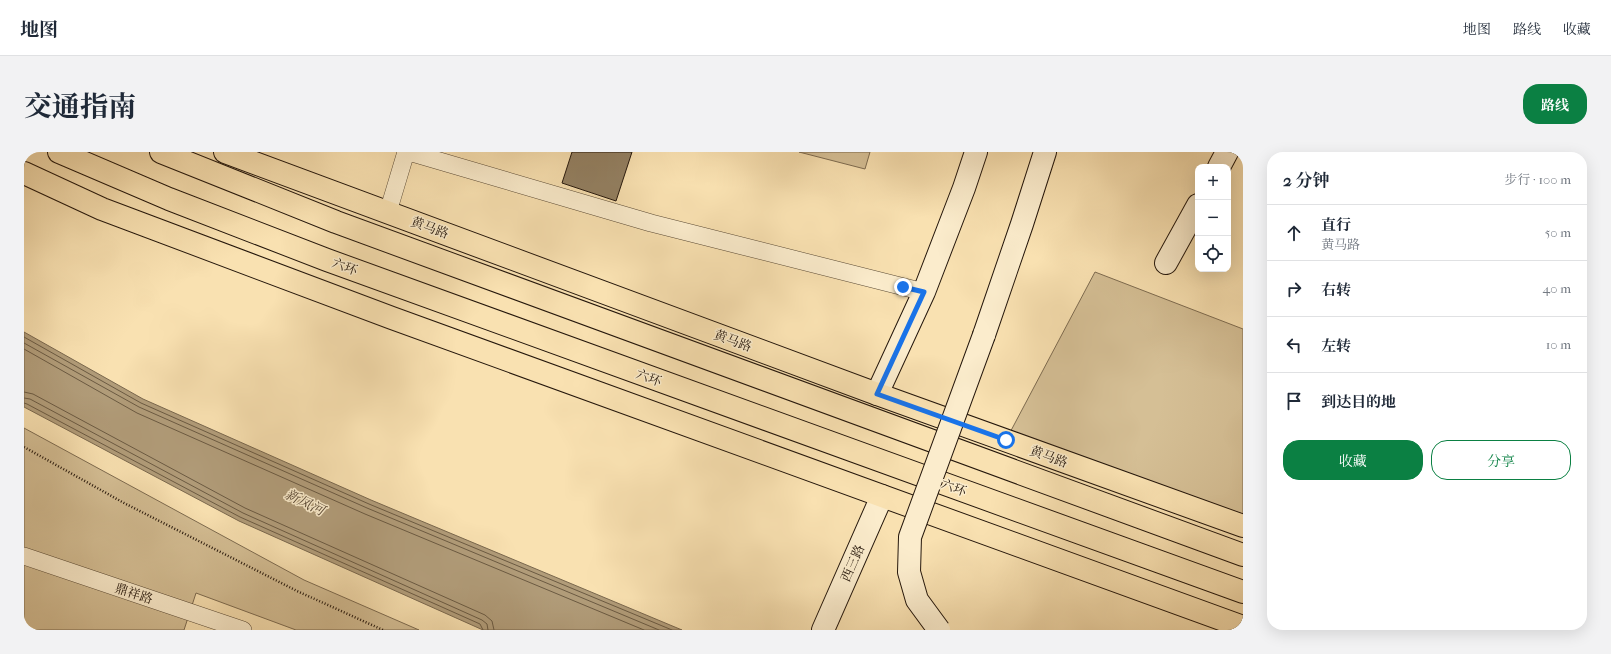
<!DOCTYPE html>
<html lang="zh">
<head>
<meta charset="utf-8">
<style>
	:root { --surface:#fff; --page:#f2f2f3; --text:#1f2937; --muted:#747a83; --line:#e0e1e3; --accent:#0b8043 }
	body { margin:0; font-family:"IM FELL French Canon","Noto Serif SC",serif; background:var(--page); color:var(--text) }
	.controls { position:absolute; right:12px; top:12px; display:grid; overflow:hidden; border-radius:8px; box-shadow:0 4px 16px #0002 }
	.controls button { width:36px; height:36px; display:grid; place-items:center; padding:0; border:0; border-bottom:1px solid var(--line); background:var(--surface); color:var(--text); font:20px sans-serif }
	.stop { position:absolute; width:12px; height:12px; margin:-9px; border:3px solid #1a73e8; border-radius:50%; background:#fff }
	.stop.end { background:#1a73e8; border-color:#fff; box-shadow:0 1px 4px #0008 }
	.list { margin:0; padding:0; list-style:none }
	h2 { display:flex; justify-content:space-between; align-items:center; height:52px; margin:0; padding:0 16px; font-size:17px }
	h2 small { font-size:13px; font-weight:400; color:var(--muted) }
	.list li { display:grid; grid-template-columns:26px 1fr auto; gap:12px; align-items:center; box-sizing:border-box; height:56px; padding:0 16px; border-top:1px solid var(--line) }
	.list b { display:block; font-size:15px; white-space:nowrap }
	.list p { margin:0; font-size:13px; white-space:nowrap; color:var(--muted) }
	.list em { font-size:13px; font-style:normal; color:var(--muted) }
	.actions { display:flex; gap:8px; padding:12px 16px }
	.actions a { flex:1; padding:9px 0; border:1px solid var(--accent); border-radius:16px; text-align:center; font-size:14px; color:var(--accent) }
	.actions .main { background:var(--accent); color:#fff }
	.icon { flex:none; width:22px; height:22px; fill:none; stroke:currentColor; stroke-width:2; stroke-linecap:round; stroke-linejoin:round }
	.map { position:relative; flex:none; width:1219px; height:478px; overflow:hidden; border-radius:16px }
	header { display:flex; align-items:center; gap:24px; box-sizing:border-box; height:56px; padding:0 20px; background:var(--surface); border-bottom:1px solid var(--line) }
	header strong { font-size:19px }
	nav { display:flex; gap:22px; margin-inline-start:auto; font-size:14px }
	.intro { display:flex; align-items:center; justify-content:space-between; box-sizing:border-box; height:96px; padding:0 24px }
	h1 { margin:0; font-size:28px }
	.button { padding:10px 18px; border-radius:16px; background:var(--accent); color:#fff; font-size:14px; font-weight:700 }
	main { display:flex; gap:24px; padding:0 24px }
	aside { flex:1; background:var(--surface); border-radius:16px; box-shadow:0 4px 16px #0002 }
	.map>svg:first-child { display:block }
	.green { fill:#d5bf95; stroke:#7d6b50 }
	.water { fill:#b19c79; stroke:#79674d }
	.lines { fill:none; stroke-linecap:round; stroke-linejoin:round }
	.shore { stroke:#6b5a42; stroke-width:1 }
	.building { fill:#938062; stroke:#25170c }
	.street-casing { stroke:#5a4a35; stroke-width:18 }
	.secondary-casing { stroke:#25170c; stroke-width:24 }
	.primary-casing { stroke:#25170c; stroke-width:24 }
	.highway-casing { stroke:#25170c; stroke-width:24 }
	.path { stroke:#25170c; stroke-width:2.5; stroke-dasharray:1 2; stroke-linecap:butt }
	.street { stroke:#fbeccc; stroke-width:17 }
	.secondary { stroke:#fbeccc; stroke-width:22 }
	.primary { stroke:#f9e1b1; stroke-width:22 }
	.highway { stroke:#f9e1b1; stroke-width:22 }
	.secondary-bridge-casing { stroke:#25170c; stroke-width:24; stroke-linecap:butt }
	.secondary-bridge { stroke:#fbeccc; stroke-width:22 }
	.route { stroke:#1a73e8; stroke-width:5 }
	.labels { text-anchor:middle; stroke-width:3; stroke-linejoin:round; paint-order:stroke }
	.street-label { font-size:13px; fill:#25170c; stroke:#fbeccc }
	.water-label { font-size:14px; font-style:italic; fill:#5d4c38; stroke:#fbeccc }
</style>
</head>
<body>
<header>
<strong>地图</strong>
<nav><a>地图</a><a>路线</a><a>收藏</a></nav>
</header>
<div class="intro"><h1>交通指南</h1><a class="button">路线</a></div>
<main>
<div class="map">
<svg width="1219" height="478" viewBox="0 0 1219 478">
	<rect width="100%" height="100%" fill="#f9e1b1"/>
	<filter id="stains"><feTurbulence type="fractalNoise" baseFrequency=".005" numOctaves="4"/><feColorMatrix values="0 0 0 0 .2 0 0 0 0 .09 0 0 0 0 .02 0 0 0 .5 -.17"/></filter>
	<radialGradient id="worn" r=".72"><stop offset=".6" stop-color="#630" stop-opacity="0"/><stop offset="1" stop-color="#630" stop-opacity=".3"/></radialGradient>
	<path class="green" d="M775,0h71l-5,17z
		M1071,120l148,57v185l-237,-74z
		M0,276l280,152 115,50h-123l-100,-37 -12,37h-160z"/>
	<path class="water" d="M0,180l119,67 228,101 311,130h-199l-244,-109 -215,-114z"/>
	<g class="lines">
		<path class="shore" d="M0,185l117,66 228,101 303,126
			M0,191l115,64 228,101 292,122
			M0,197l113,64 228,101 279,116
			M0,240l9,2 212,114 240,107 7,6 2,9
			M0,246l6,1 213,114 239,107 5,4 1,6
			M0,251l3,1 213,113 240,107 3,6"/>
	</g>
	<path class="building" d="M548,0h60l-16,49 -54,-18z"/>
	<g class="lines">
		<defs>
			<path id="street" d="M385,0l242,71 273,69
				M364,60l18,-60
				M0,404l219,74"/>
			<path id="secondary" d="M1195,15l8,-15
				M1142,111l32,-58
				M960,183l38,-111 23,-72
				M853,242l47,-102 40,-104 12,-36
				M799,478l59,-134"/>
			<path id="primary" d="M201,0l652,242 366,132
				M0,21l78,36 290,109 851,309"/>
			<path id="highway" d="M35,0l110,47 158,61 916,332
				M137,0l175,70 907,333"/>
		</defs>
		<use href="#street" class="street-casing"/>
		<use href="#secondary" class="secondary-casing"/>
		<use href="#primary" class="primary-casing"/>
		<use href="#highway" class="highway-casing"/>
		<path class="path" d="M0,295l100,56 173,88 86,39"/>
		<use href="#street" class="street"/>
		<use href="#secondary" class="secondary"/>
		<use href="#primary" class="primary"/>
		<use href="#highway" class="highway"/>
		<defs>
			<path id="secondary-bridge" d="M915,478l-22,-30 -8,-28 1,-35 74,-202"/>
		</defs>
		<use href="#secondary-bridge" class="secondary-bridge-casing"/>
		<use href="#secondary-bridge" class="secondary-bridge"/>
	</g>
	<g class="lines">
		<path class="route" d="M879,135l21,5 -47,102 129,46"/>
	</g>
	<g class="labels">
		<g class="street-label">
			<text transform="translate(406 75) rotate(20)" y="5">黄马路</text>
			<text transform="translate(321 114) rotate(20)" y="5">六环</text>
			<text transform="translate(709 188) rotate(20)" y="5">黄马路</text>
			<text transform="translate(625 225) rotate(20)" y="5">六环</text>
			<text transform="translate(1025 304) rotate(20)" y="5">黄马路</text>
			<text transform="translate(930 335) rotate(20)" y="5">六环</text>
			<text transform="translate(828 411) rotate(-66)" y="5">西三路</text>
			<text transform="translate(110 441) rotate(18)" y="5">鼎祥路</text>
		</g>
		<g class="water-label">
			<text transform="translate(281 350) rotate(26)" y="5">新凤河</text>
		</g>
	</g>
	<rect width="100%" height="100%" filter="url(#stains)"/>
	<rect width="100%" height="100%" fill="url(#worn)"/>
</svg>
<div class="controls">
<button>+</button>
<button>−</button>
<button><svg class="icon" aria-label="locate" viewBox="0 0 24 24"><circle cx="12" cy="12" r="6"/><path d="M12 2v4M12 18v4M2 12h4M18 12h4"/></svg></button>
</div>
<div class="stop" style="left:982px;top:288px"></div>
<div class="stop end" style="left:879px;top:135px"></div>
</div>
<aside>
<h2>2 分钟<small>步行 · 100 m</small></h2>
<ul class="list">
<li><svg class="icon" aria-label="ahead" viewBox="0 0 24 24"><path d="M12 20V5M6 11l6-6 6 6"/></svg><div><b>直行</b><p>黄马路</p></div><em>50 m</em></li>
<li><svg class="icon" aria-label="right" viewBox="0 0 24 24"><path d="M7 20v-9h11M14 6l5 5-5 5"/></svg><div><b>右转</b></div><em>40 m</em></li>
<li><svg class="icon" aria-label="left" viewBox="0 0 24 24"><path d="M17 20v-9H6M10 6l-5 5 5 5"/></svg><div><b>左转</b></div><em>10 m</em></li>
<li><svg class="icon" aria-label="arrive" viewBox="0 0 24 24"><path d="M6 21V4h12l-3 4 3 4H6"/></svg><div><b>到达目的地</b></div></li>
</ul>
<div class="actions"><a class="main">收藏</a><a>分享</a></div>
</aside>
</main>
</body>
</html>
